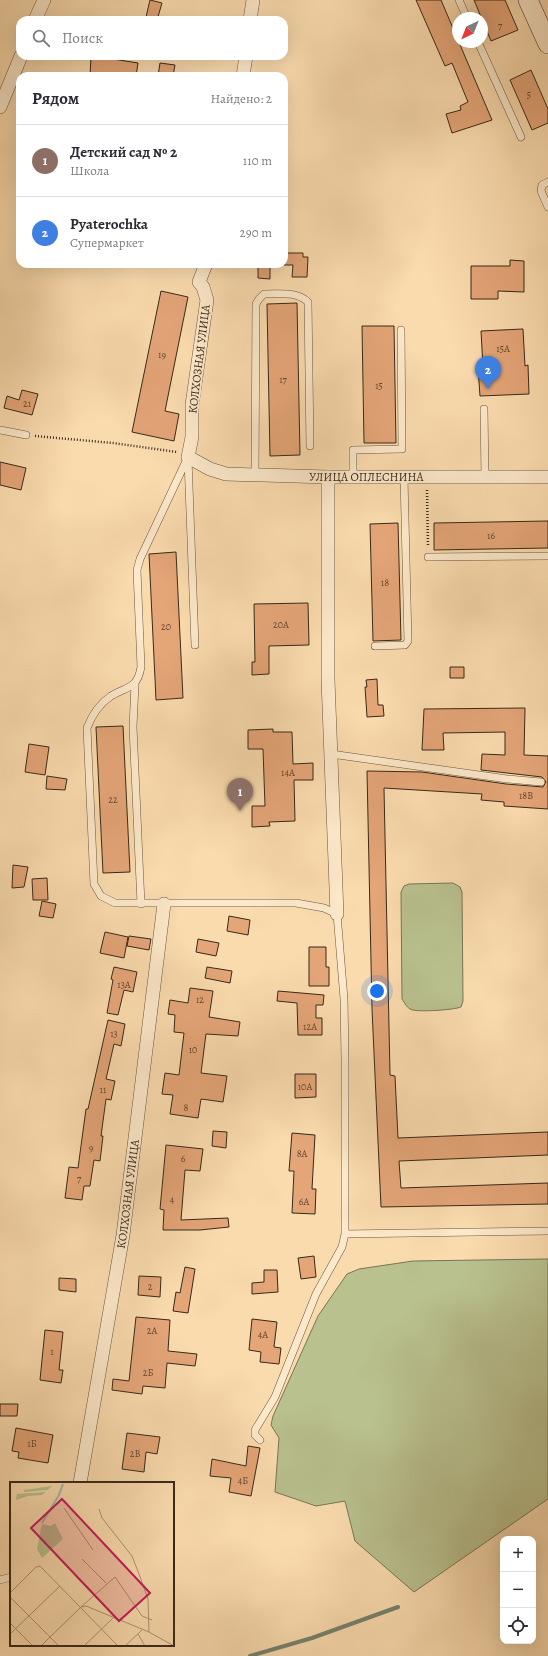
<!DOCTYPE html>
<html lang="ru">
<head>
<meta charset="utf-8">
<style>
	:root { --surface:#fff; --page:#f7f7f7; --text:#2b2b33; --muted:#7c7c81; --line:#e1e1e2; --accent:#111827 }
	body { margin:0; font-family:Alegreya,serif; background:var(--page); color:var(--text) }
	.controls { position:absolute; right:12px; bottom:12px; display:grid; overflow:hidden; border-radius:8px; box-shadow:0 4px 16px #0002 }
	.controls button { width:36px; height:36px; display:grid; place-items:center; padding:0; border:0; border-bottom:1px solid var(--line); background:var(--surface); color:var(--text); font:20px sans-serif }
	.compass { position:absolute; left:452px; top:12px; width:36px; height:36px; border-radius:50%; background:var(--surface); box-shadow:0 4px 16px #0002; rotate:223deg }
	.you { position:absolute; left:377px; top:991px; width:14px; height:14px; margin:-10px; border:3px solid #fff; border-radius:50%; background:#1a73e8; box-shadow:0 0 0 6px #1a73e833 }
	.badge { display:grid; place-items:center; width:26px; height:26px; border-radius:50%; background:var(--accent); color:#fff; font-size:13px; font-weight:700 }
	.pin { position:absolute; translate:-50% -33px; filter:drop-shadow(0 1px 2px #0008) }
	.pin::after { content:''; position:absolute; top:21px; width:14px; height:12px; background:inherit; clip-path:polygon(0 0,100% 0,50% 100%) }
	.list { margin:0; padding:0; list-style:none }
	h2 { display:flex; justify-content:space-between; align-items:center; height:52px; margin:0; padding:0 16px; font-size:17px }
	h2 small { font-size:13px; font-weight:400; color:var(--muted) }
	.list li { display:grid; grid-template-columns:26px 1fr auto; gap:12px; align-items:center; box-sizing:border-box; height:72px; padding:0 16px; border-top:1px solid var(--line) }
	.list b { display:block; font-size:15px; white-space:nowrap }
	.list p { margin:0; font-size:13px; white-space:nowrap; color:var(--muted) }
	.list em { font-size:13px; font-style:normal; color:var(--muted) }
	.icon { flex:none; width:22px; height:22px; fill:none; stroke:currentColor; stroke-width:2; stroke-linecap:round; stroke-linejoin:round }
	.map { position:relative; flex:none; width:548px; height:1656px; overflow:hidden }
	.search { position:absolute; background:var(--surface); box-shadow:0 4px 16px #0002; left:16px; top:16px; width:272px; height:44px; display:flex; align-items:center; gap:10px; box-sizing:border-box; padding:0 14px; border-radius:12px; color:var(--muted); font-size:15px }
	.panel { position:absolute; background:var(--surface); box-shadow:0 4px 16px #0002; left:16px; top:72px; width:272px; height:196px; border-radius:12px }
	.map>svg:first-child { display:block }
	.green { fill:#b9c18f; stroke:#787554 }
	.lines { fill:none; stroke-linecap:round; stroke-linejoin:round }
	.stream { stroke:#75816e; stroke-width:4 }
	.building { fill:#e4a577; stroke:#37291a }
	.lane-casing { stroke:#68563f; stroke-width:8 }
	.street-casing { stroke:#68563f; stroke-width:14 }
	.secondary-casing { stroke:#37291a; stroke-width:20 }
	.path { stroke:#37291a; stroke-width:2.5; stroke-dasharray:1 2; stroke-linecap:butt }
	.lane { stroke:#fce8ca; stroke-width:7 }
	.street { stroke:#fce8ca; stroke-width:13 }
	.secondary { stroke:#fce8ca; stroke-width:19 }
	.labels { text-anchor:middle; stroke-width:3.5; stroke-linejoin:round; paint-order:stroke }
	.number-label { font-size:10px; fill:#624831 }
	.street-label { font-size:12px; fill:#37291a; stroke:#fce8ca }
	.inset-river { fill:none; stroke:#9fbca6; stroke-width:2 }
	.inset-road { fill:none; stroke:#ac9473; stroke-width:1 }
	.view { fill:#c2185b; fill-opacity:0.15; stroke:#c2185b; stroke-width:2 }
	.inset-edge { fill:none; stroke:#37291a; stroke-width:2 }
</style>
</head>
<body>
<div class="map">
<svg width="548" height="1656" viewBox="0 0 548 1656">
	<rect width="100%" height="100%" fill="#fadbae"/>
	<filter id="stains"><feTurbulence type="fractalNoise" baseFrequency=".005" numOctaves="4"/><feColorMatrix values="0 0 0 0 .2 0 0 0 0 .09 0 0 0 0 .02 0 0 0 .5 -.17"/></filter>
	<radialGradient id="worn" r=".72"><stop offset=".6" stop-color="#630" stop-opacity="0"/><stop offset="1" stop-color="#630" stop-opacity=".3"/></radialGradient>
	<path class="green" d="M453,883l7,4 2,5 1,109 -2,6c-8,3 -40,5 -48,3 -6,-1 -8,-7 -11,-11l-1,-107 3,-6 5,-2z
		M548,1259v240l-134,93 -59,-51 -10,-40 -29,5 -41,-14 4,-54 -8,-13 2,-9 45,-100 29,-42 12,-5 54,-8z"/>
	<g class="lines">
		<path class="stream" d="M250,1656l62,-18 86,-31"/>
	</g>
	<path class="building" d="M150,0l12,3 -5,17 -11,-3z
		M416,0h25l51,120 -40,13 -6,-19 15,-4 -1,-4 8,-4 -16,-39 -7,3z
		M474,0h31l13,30 -27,11z
		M91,56h22v3l25,4 -2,13h-46z
		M160,63l15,2 -2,11h-15z
		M531,70l17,39v14l-16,7 -22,-50z
		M284,253h19v4h5l-1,20h-15l1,-12h-9z
		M510,260l14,1v31l-26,-1v8h-27v-33h39z
		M258,264h12v15l-12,-1z
		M161,291l27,6 -23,114 14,3 -5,27 -42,-9z
		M297,303l3,152 -30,1 -3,-152z
		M362,326h32l2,117h-32z
		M523,329l2,37 3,-1 1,29 -49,2 -2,-28 5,-1 -2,-36z
		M22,390l16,4 -6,21 -28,-7 3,-12 12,4z
		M0,462l26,6 -5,22 -21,-5z
		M548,521v27l-114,2v-27z
		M398,523l3,117 -28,1 -3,-117z
		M176,552l7,146 -27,2 -7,-146z
		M308,603l1,42 -40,1v28l-17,1v-13h3l-1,-58z
		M450,667h14v11h-14z
		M377,679l1,26h5l1,11 -17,1 -2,-30h2l-1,-7z
		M525,708l-1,47 24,1v53l-44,-3v-4l-23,-2 1,-6 -98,-6 6,287 5,1 3,62 150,-6v23l-149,6 2,27 147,-5v21l-167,3 -9,-198 -5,-238 55,1 84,12 37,3 3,-5 -4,-5 -61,-7 1,-16 23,1v-23l-62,1 1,17h-22l2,-41z
		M123,726l7,146 -27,1 -7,-146z
		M273,729v3h19l1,32 20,-1v17h-19l1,41 -26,1 1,4 -18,1v-21h13l-2,-57h-15v-19z
		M29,744l20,3 -4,28 -20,-3z
		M47,776l20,3 -2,11 -19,-1z
		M13,865l15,2 -4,20 -12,1z
		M47,878l1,22h-15l-1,-21z
		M42,901l14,3 -3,14 -14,-2z
		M229,916l21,4 -2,15 -21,-4z
		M105,932l23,5 -4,21 -24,-5z
		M129,936l22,3 -2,11 -22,-4z
		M198,939l21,4 -3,13 -20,-4z
		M309,947h17v20h3v19h-20z
		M114,967l23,5 -4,20 -9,-2 -6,25 -11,-2 6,-33 -2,-1z
		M207,967l25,4 -2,12 -25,-5z
		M190,988l23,3 -4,26 31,5 -2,14 -32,-2 -5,39 26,3 -4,26 -22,-3 -3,19 -28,-4 3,-19 -11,-1 3,-21 14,2 5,-42 -10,-1 1,-17 -7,-1 2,-14 18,3z
		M278,991l46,4 -1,10h-7v13h6v17h-24l-1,-32 -20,-2z
		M108,1020l17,4 -4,22 -7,-2 -8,35 9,2 -4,19 -5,-1 -5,37h2l-3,25 -6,-1 -4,26h-6l-2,14 -17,-2 4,-31 9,1 8,-59h2z
		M295,1074h21v23l-21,1z
		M213,1131l14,1 -1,16 -14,-2z
		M292,1133l23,2 -3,54h4l-1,25 -23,-1 2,-42h-5z
		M166,1145l37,4 -3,22 -15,-1 -4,50 47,-2 1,9 -29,3h-37l1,-20 -4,-1z
		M314,1256l2,21 -15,2 -3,-21z
		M185,1267l10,2 -7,44 -15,-2 3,-19 4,1z
		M264,1270h13l1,22 -26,2v-11l12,-1z
		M139,1276l22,1 -1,20 -22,-2z
		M59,1278l17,1v13l-17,-2z
		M136,1317l34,3 -2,31 29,3 -2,12 -28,-3 -2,25 -22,-2 -1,8 -30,-4 1,-11 16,2z
		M252,1319l25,3 -3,25 7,1 -2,16 -19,-2 1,-10 -12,-2z
		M45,1330l18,2 -4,38h4l-2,13 -21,-3z
		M0,1404h18l-1,12h-17z
		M16,1428l37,7 -5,28 -30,-5 1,-6 -7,-1z
		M127,1433l33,4 -3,17 -11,-2 -2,20 -22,-3z
		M248,1446l12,2 -9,48 -22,-4 2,-14 -21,-2 2,-17 34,7z"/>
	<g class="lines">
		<defs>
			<path id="lane" d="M459,0l8,18
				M478,42l43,95
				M548,182l-6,3 -1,6 7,16
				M484,409l1,68
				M0,430l26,5
				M188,457l-48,102 -3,11 4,97c-4,23 -14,19 -30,29 -12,8 -19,19 -24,32l7,156 7,12 14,7h181l28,5 13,6 7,85 1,59v176l-3,13 -26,47 -41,103 -20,33v5l5,5
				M188,459l7,186
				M255,475l1,-171 3,-5 5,-5c15,0 33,-3 44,8l2,144
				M353,477v-27l49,-1 -1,-119
				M428,557l120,-1
				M375,646l30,-1 3,-4 -4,-164
				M135,684l-2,43 8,177
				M331,754l176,25 34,3
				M345,1234l203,-3
				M0,1580l11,-3"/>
			<g id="street">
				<path d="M35,20l9,-20"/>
				<path d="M250,20l3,-20"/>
				<path d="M243,76l3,-20"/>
				<path d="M0,107l21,-51"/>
				<path id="s1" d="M206,264l-7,18 4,5 4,13 -15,105v32l-4,20 22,12 16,5 102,3h220"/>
				<path d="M328,477v203l9,234"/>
				<path id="s2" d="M80,1483l43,-248 41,-331"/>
			</g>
			<path id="secondary" d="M528,0l20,44"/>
		</defs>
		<use href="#lane" class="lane-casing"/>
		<use href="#street" class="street-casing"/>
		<use href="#secondary" class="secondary-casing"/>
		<path class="path" d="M35,436l78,7 64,9
			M427,490l1,57"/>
		<use href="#lane" class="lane"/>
		<use href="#street" class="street"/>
		<use href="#secondary" class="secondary"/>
	</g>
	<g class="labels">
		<g class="number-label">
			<text x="500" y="29">7</text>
			<text x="529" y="98">5</text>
			<text x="503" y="352">15А</text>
			<text x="162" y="358">19</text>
			<text x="283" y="383">17</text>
			<text x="379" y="389">15</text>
			<text x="27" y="407">21</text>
			<text x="491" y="539">16</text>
			<text x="385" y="586">18</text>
			<text x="281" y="628">20А</text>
			<text x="166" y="630">20</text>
			<text x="288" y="776">14А</text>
			<text x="526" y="799">18В</text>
			<text x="113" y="803">22</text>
			<text x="124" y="988">13А</text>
			<text x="200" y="1003">12</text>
			<text x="310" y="1030">12А</text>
			<text x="114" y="1037">13</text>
			<text x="193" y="1053">10</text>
			<text x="305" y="1090">10А</text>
			<text x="103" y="1093">11</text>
			<text x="186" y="1111">8</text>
			<text x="91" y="1151">9</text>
			<text x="302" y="1157">8А</text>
			<text x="183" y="1162">6</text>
			<text x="79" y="1182">7</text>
			<text x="172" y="1203">4</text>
			<text x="304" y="1205">6А</text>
			<text x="150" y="1290">2</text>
			<text x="152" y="1334">2А</text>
			<text x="263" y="1338">4А</text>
			<text x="52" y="1355">1</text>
			<text x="148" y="1376">2Б</text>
			<text x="32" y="1447">1Б</text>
			<text x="135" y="1457">2В</text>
			<text x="243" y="1484">4Б</text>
		</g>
		<g class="street-label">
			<text transform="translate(199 359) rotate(-83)" y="4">КОЛХОЗНАЯ УЛИЦА</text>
			<text dy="4" stroke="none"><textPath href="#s1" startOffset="380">УЛИЦА ОПЛЕСНИНА</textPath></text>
			<text dy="4" stroke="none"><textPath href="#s2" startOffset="293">КОЛХОЗНАЯ УЛИЦА</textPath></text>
		</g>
	</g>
	<g transform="translate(10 1482)">
		<rect width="164" height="164" fill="#fadbae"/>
		<path d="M42,4l-4,4 -24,2v-2zM36,10l-4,3 -14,1 -12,4 1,-6zM45,41l8,16 -21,19 -5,-9 5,-25 9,2z" fill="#b9c18f"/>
		<path class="inset-river" d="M32,41l17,-28 4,-11"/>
		<path class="inset-road" d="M54,26l29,42M89,27l3,9 30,38 7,18 9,25 1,33M72,77l24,24M0,111l26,-26 4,-1 78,80M0,115l40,40 31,-30 5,-1 63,26 25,14M71,125l34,-30 27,39 10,4M0,141l23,23M0,152l50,-48M128,152l7,12M31,164l9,-9 9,9M74,164l29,-28M115,164l17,-16"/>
		<path class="view" d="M52,17l88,94 -31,28 -88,-93z"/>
		<rect width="164" height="164" class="inset-edge"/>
	</g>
	<rect width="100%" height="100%" filter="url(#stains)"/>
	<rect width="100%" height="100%" fill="url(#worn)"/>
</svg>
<div class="controls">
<button>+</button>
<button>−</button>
<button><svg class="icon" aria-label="locate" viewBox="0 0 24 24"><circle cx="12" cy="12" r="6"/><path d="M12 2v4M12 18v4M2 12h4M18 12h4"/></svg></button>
</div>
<svg class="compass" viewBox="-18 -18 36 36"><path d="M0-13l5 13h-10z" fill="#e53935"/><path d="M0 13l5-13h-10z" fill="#7c7c81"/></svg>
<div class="you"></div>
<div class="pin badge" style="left:240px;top:811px;background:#8d6e63">1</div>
<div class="pin badge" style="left:488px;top:389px;background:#3f7fe0">2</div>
<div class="search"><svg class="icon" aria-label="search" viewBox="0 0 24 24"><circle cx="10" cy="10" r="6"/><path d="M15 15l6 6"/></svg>Поиск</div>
<section class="panel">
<h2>Рядом<small>Найдено: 2</small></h2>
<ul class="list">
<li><span class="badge" style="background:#8d6e63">1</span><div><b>Детский сад № 2</b><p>Школа</p></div><em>110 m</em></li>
<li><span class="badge" style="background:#3f7fe0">2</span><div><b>Pyaterochka</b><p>Супермаркет</p></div><em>290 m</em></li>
</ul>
</section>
</div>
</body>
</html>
